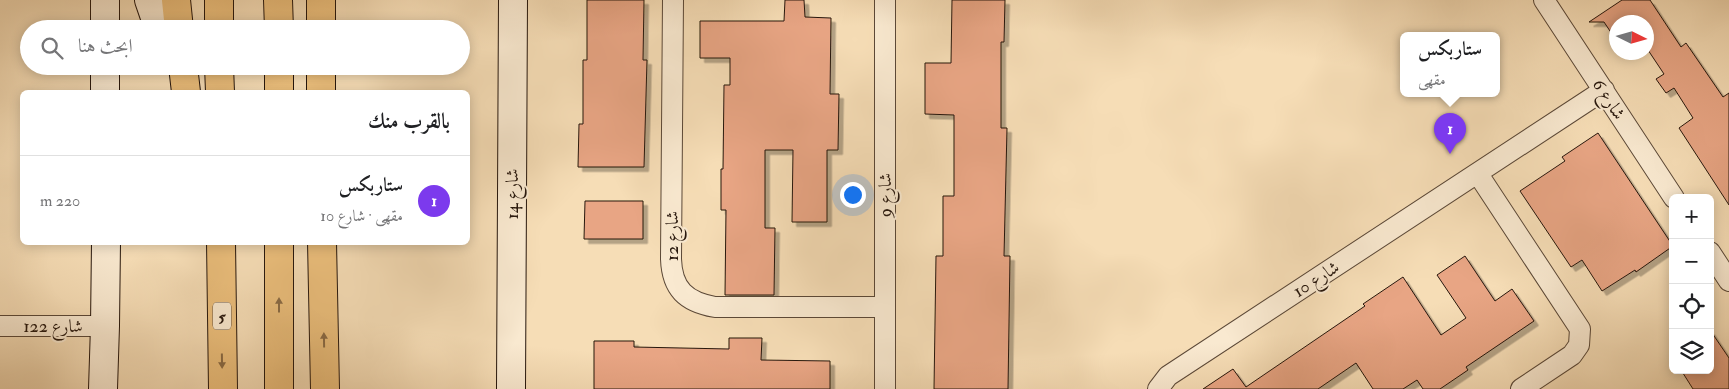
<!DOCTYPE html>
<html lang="ar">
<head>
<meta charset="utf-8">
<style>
	:root { --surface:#fff; --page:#f2f2f2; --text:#202124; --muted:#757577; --line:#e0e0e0; --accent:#7c3aed }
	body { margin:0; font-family:"IM FELL Double Pica",Amiri,serif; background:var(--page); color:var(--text); direction:rtl }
	.controls { position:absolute; right:15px; bottom:15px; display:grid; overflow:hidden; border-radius:8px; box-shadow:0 2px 12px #0003 }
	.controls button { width:45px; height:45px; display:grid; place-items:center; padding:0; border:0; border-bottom:1px solid var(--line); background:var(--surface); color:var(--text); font:25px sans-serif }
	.compass { position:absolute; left:1609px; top:15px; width:45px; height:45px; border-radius:50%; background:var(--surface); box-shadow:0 2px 12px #0003; rotate:95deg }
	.you { position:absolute; left:852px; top:194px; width:18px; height:18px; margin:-12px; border:4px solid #fff; border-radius:50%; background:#1a73e8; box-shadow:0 0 0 8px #1a73e833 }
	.badge { display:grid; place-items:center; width:32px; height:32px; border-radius:50%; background:var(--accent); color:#fff; font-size:16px; font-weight:700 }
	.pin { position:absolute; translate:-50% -41px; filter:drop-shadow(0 1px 2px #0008) }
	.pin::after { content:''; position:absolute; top:26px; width:18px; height:15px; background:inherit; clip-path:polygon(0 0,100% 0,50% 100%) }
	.popup { position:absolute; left:1400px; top:32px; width:100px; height:65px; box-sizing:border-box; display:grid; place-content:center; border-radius:8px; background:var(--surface); filter:drop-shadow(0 1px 4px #0005); font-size:16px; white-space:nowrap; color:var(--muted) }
	.popup b { font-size:19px; color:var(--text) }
	.popup::after { content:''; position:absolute; left:50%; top:100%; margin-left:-10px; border:10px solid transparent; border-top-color:var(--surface) }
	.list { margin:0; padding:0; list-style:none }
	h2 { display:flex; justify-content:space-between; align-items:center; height:65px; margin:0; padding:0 20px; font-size:21px }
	h2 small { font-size:16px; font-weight:400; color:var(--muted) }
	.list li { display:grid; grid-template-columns:32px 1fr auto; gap:15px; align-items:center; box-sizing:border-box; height:90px; padding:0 20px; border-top:1px solid var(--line) }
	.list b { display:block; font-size:19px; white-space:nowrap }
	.list p { margin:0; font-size:16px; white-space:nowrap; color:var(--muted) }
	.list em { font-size:16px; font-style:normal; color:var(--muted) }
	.icon { flex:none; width:28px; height:28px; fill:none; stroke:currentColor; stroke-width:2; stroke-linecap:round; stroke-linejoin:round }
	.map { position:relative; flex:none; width:1729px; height:389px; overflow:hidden; direction:ltr }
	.search { position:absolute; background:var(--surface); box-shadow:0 2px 12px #0003; left:20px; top:20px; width:450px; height:55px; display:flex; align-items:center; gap:12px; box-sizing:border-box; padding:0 18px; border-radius:28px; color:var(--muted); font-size:19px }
	.panel { position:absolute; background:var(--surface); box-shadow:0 2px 12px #0003; left:20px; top:90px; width:450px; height:155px; border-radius:8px; direction:rtl }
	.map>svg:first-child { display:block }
	.building { fill:#e8a584; stroke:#27170d; filter:url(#shadow) }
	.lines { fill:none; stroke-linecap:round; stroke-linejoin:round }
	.street-casing { stroke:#5b4837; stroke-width:22 }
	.secondary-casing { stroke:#27170d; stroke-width:30 }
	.primary-casing { stroke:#27170d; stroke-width:30 }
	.highway-casing { stroke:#27170d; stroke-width:30 }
	.street { stroke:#f9e9d0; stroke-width:20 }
	.secondary { stroke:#f9e9d0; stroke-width:28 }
	.primary { stroke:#ebbe7b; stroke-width:28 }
	.highway { stroke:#ebbe7b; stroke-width:28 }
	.oneway { fill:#896a44 }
	.labels { text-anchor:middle; stroke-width:4; stroke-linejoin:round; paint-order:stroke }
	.shield { fill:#f9e9d0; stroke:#665648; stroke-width:1 }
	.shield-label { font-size:16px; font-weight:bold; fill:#27170d }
	.street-label { font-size:18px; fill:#27170d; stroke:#f9e9d0 }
</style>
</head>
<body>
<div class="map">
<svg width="1729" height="389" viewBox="0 0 1729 389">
	<defs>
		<filter id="shadow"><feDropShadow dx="4.5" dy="4.5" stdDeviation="0" flood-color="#0004"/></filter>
	</defs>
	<rect width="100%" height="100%" fill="#f6ddb6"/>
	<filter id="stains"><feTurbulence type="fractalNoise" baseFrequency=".004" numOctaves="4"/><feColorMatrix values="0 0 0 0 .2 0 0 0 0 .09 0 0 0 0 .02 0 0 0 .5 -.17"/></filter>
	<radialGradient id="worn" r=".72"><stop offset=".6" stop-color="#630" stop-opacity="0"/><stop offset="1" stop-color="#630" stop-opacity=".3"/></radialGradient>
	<path class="building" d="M587,0h57l-1,60h4l-3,107h-66l1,-43h4v-64h4z
		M785,0h19l1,17 26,1 -1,76h9l-1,56h-11v72h-35l1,-72h-28v78h10l-1,67h-49l1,-85h-5v-41h2l1,-84h6v-27h-30v-37h84z
		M952,0h53l-1,42h-3v86h6l-3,128h6l-2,133h-74l2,-133h7v-60h11v-81l-29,-1v-51h26z
		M1622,0h28l31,47 5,-4 37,54 6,-4v112l-50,-77 14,-10 -19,-30 -8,5 -10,-14 8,-5 -18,-27v-25h-30v18l-12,-18h-15z
		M1598,133l75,113 -37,26 -1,-2 -33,21 -20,-31 -11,7 -51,-76 45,-30 -3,-4z
		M585,201h58v38h-59z
		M1465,256l30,45 17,-12 22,32 -68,46 2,3 -28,19h-17l-6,-9 -14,9h-30l-17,-26 -38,26h-115l30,-20 13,18 119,-81 -2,-2 40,-27 38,58 25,-17 -29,-43z
		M1710,330l19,28v31h-36l-12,-19h29z
		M729,338h33l-1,22 69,1v28h-236v-48h40v6l95,2z"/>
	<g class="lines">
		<defs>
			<path id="street" d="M673,0l-2,259c1,30 15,43 44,48h170
				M1544,0l130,198
				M1478,174l102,155 -1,16 -7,10 -51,34
				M1710,252l19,29
				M0,326h105
				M885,389v-389
				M1158,389l10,-13 436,-286"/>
			<path id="secondary" d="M149,0l10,29
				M105,29v-29
				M105,66v26
				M103,389l2,-63 1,-84
				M511,389l2,-389"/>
			<path id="primary" d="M321,29v-29
				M321,66v26
				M322,242l3,147"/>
			<path id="highway" d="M176,0l3,29
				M219,0v29
				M278,0l1,29
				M183,66l3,26
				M219,66l1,26
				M279,66v26
				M221,242l2,147
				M279,242v147"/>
		</defs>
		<use href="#street" class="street-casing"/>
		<use href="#secondary" class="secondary-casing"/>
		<use href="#primary" class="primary-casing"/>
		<use href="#highway" class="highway-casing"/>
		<use href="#street" class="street"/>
		<use href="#secondary" class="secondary"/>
		<use href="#primary" class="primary"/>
		<use href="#highway" class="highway"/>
	</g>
	<defs><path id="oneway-solid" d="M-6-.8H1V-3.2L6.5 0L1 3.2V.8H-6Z" transform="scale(1.25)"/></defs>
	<g class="oneway">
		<use href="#oneway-solid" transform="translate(279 305) rotate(-90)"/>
		<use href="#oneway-solid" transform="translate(324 340) rotate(-91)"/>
		<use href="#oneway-solid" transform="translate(222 361) rotate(89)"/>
	</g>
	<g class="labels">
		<rect class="shield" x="213" y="302.5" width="18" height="27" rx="4"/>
		<g class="shield-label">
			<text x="222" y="322">5</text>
		</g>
		<g class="street-label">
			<text transform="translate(1609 99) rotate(57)" y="6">شارع 6</text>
			<text transform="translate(512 194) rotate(-90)" y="6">شارع 14</text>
			<text transform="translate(885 195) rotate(-90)" y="6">شارع 9</text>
			<text transform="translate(672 236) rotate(-90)" y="6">شارع 12</text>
			<text transform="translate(1316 279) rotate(-33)" y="6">شارع 10</text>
			<text x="53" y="332">شارع 122</text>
		</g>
	</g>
	<rect width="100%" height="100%" filter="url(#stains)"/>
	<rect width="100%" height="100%" fill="url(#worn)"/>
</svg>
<div class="controls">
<button>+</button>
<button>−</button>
<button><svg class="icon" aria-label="locate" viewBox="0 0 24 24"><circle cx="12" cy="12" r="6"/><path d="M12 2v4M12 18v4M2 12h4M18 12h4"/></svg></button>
<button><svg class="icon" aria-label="layers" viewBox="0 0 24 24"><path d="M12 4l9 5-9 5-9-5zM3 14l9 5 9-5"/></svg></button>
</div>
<svg class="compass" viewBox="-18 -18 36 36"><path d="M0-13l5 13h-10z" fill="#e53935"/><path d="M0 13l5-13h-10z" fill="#757577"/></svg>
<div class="you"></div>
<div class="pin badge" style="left:1450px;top:154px">1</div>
<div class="popup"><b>ستاربكس</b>مقهى</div>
<div class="search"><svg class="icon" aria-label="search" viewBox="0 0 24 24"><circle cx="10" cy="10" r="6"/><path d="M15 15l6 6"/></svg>ابحث هنا</div>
<section class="panel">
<h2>بالقرب منك<small></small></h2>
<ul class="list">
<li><span class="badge">1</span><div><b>ستاربكس</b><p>مقهى · شارع 10</p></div><em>220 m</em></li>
</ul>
</section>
</div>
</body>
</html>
